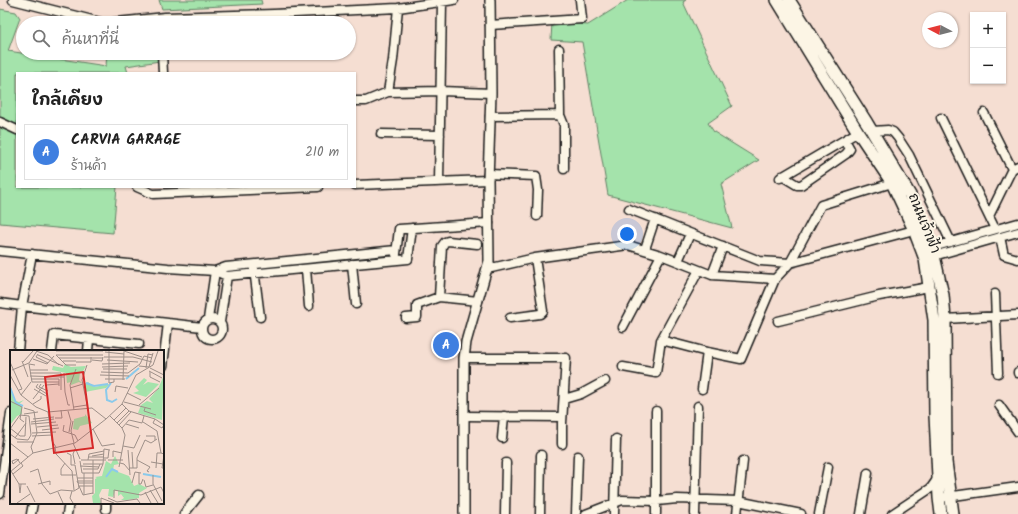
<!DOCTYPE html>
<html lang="th">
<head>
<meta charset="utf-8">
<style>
	:root { --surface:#fff; --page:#f2f2f2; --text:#222; --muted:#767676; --line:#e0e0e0; --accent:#c8321e }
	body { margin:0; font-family:Kalam,"Playpen Sans Thai",sans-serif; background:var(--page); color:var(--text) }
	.controls { position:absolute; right:12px; top:12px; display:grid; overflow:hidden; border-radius:0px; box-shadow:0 1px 3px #0004 }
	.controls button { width:36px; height:36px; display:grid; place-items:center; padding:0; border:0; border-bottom:1px solid var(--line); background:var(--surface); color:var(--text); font:20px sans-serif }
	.compass { position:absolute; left:922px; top:12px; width:36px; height:36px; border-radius:50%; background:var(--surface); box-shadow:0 1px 3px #0004; rotate:277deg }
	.you { position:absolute; left:627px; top:234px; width:14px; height:14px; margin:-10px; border:3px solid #fff; border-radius:50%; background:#1a73e8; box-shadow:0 0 0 6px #1a73e833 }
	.badge { display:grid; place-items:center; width:26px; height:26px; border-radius:50%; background:var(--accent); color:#fff; font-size:13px; font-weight:700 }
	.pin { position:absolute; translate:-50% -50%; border:2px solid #fff; box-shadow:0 1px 4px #0006 }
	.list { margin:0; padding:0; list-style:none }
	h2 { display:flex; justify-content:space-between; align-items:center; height:52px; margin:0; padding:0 16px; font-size:17px }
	h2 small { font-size:13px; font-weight:400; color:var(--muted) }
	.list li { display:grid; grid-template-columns:26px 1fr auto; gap:12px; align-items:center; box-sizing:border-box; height:56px; margin:0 8px 8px; padding:0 8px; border:1px solid var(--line); border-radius:0px }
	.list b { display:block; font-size:15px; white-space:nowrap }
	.list p { margin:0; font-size:13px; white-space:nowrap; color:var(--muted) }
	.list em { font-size:13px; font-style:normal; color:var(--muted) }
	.icon { flex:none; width:22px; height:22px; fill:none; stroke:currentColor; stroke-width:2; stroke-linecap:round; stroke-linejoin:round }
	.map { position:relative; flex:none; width:1018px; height:514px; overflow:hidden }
	.search { position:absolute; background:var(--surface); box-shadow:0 1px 3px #0004; left:16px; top:16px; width:340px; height:44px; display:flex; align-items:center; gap:10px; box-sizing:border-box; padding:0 14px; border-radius:22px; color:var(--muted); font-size:15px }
	.panel { position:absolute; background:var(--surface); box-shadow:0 1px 3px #0004; left:16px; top:72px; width:340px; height:116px; border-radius:0px }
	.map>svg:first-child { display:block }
	.green { fill:#a4e3ab; stroke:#608064 }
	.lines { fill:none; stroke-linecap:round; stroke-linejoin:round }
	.minor-casing { stroke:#1c1c1c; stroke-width:11 }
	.tertiary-casing { stroke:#1c1c1c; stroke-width:12 }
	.secondary-casing { stroke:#1c1c1c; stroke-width:14 }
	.minor { stroke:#fcf5e5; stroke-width:8 }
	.tertiary { stroke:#fcf5e5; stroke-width:9 }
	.secondary { stroke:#fcf5e5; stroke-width:11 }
	.labels { text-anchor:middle; stroke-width:4; stroke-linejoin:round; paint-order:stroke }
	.street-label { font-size:14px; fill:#1c1c1c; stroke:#fcf5e5 }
	.inset-river { fill:none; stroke:#8acaeb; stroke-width:2 }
	.inset-road { fill:none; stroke:#9e9089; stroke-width:1 }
	.view { fill:#d62828; fill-opacity:0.15; stroke:#d62828; stroke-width:2 }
	.inset-edge { fill:none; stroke:#1c1c1c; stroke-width:2 }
</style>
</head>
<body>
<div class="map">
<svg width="1018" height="514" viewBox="0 0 1018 514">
	<rect width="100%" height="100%" fill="#f5ded2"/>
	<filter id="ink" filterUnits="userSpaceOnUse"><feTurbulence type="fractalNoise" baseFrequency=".025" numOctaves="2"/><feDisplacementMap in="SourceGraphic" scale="8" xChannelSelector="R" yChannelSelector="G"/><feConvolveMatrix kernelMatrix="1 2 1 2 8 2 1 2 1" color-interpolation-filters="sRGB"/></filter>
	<g filter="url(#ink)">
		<path class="green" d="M159,0h102l1,4 -100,5z
			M628,0h58l-3,2 49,104 -24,17 6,9 45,28 -38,24 11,44 -124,-33 -26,-153 -31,-2 1,-18 36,3z
			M0,9l16,3 4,6 -12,33 98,15 1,-13h53v8l-34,5 2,7h-111v114h100l-4,46 -113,-10z"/>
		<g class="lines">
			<defs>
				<path id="minor" d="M13,0l91,23
					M107,23l58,-6 109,-3 124,-6 56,-8
					M490,25l92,-6 -2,-19
					M559,49l1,66 4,10v44
					M162,53l1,20
					M388,92l5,-32 5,-52
					M355,101h11l22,-9 54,-1 49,2
					M984,113l28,56
					M490,116l70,-1
					M941,118l54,111
					M0,122l17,8
					M872,131l16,-1 5,2 5,6 11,17 42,87
					M381,134l59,1
					M488,174l48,2 2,14 -1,26
					M782,176l15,9h4l45,-31 4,-5 -5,-9
					M780,178l78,-46
					M439,182l3,-180
					M355,185l133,-5
					M137,187l16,7 165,-7
					M629,209l131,52 30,2 124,-33
					M989,216l23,-47 6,-3
					M1000,237l4,18 14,4
					M645,249l10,-30
					M926,249l92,-26
					M0,251l168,17 47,3 12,5 181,-17 4,-31
					M396,254l3,-25 90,-6
					M930,257l88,-25
					M678,261l12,-27
					M352,264l4,40
					M254,269l6,48
					M306,269l3,37
					M487,269l48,-11 93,-13 33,10 51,20 63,4
					M712,275l11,-29
					M995,294l3,79
					M439,297l3,-51 3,-4 3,-1 29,3
					M0,303l22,3 180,21
					M406,318l11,-1v-12l22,-8 39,4
					M510,318l30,-4 3,-3 -8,-53
					M202 329a10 10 0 1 1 20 0a10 10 0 1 1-20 0Z
					M208,319l7,-48 11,-4 170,-17
					M945,319l73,-4
					M778,321l101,-25 50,-9
					M220,322l7,-46
					M623,327l38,-72
					M661,340l46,12 34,7 34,-80 15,-16 31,-58 71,-22
					M18,351l4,-45 10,-52
					M52,351l2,-16 85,9
					M88,351l1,-12
					M464,358h102l-4,65v21
					M163,366l5,-43
					M623,367l33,6 5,-33 38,-70
					M1018,372v1
					M702,389l5,-37
					M564,399l17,-5 24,-13
					M999,405l19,27
					M656,411v103
					M464,416l98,1
					M502,438l2,-22
					M0,494l11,-81
					M939,498l79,-11
					M106,509v-6
					M31,514l2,-11
					M67,514l2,-11
					M184,514l15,-19
					M505,514l1,-51
					M540,514l1,-59
					M576,514l2,-58
					M586,514l36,-14 35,1 20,-2 61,2 63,13
					M614,514l2,-75
					M695,514l3,-108
					M737,514l6,-53
					M819,514l9,-47
					M861,514l7,-41
					M892,514l39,-26 7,-10"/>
				<path id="tertiary" d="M464,514v-156l2,-16 23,-81 -1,-81 3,-87 -1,-93"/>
				<path id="secondary" d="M777,0l81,132 34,51 22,47 11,29 9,61 1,95 4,83 2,16
					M789,0l78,123 43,72 24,61 9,39 2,24 1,143 7,52"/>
			</defs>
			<use href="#minor" class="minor-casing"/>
			<use href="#tertiary" class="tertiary-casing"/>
			<use href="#secondary" class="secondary-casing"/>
			<use href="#minor" class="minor"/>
			<use href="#tertiary" class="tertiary"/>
			<use href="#secondary" class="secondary"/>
		</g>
	</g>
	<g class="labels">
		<g class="street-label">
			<text transform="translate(925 223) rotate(68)" y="5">ถนนเจ้าฟ้า</text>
		</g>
	</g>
	<g transform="translate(10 350)">
		<rect width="154" height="154" fill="#f5ded2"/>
		<path d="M55,14l6,3 15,-1 -4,7h-2l-1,7 4,4 -4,-2 -8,3v-3l-4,1 -1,-10 -14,-3 1,-4 10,2zM154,25l-2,45 -24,-7 3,-8 6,-4 6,2 -4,-4 9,-10zM134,28l3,2 -4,5 5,-3 11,2 -13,13 -13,-4 6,-2 -4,-4zM78,32l6,5 16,-3 -4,4 -21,4 -1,-8zM1,38l3,12 5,2 5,-2 -5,4 3,3v7l-5,2 -7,9zM75,64l7,9 -12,3 -2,4 -5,-1 1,-10 11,-3zM105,106l4,8 -5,1 -1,5 16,6 5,10 5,-2 8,4 -8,5v5l-12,2h-6l3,-2 -3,-4 -3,2v-5h-3l-2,6 -5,-1 1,-7h-7l-3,6 2,8h-14h6l-1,-7 3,-3v-14l2,-1 -2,-1 7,-1 4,-15 5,3z" fill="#a4e3ab"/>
		<path class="inset-river" d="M116,29l13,-11M76,33l8,3 14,-2M101,33l-5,7 1,10 5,2 5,-3M0,37l6,16 7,3M133,124l18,3M96,127l6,-8 6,3"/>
		<path class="inset-road" d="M26,1l12,4 11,10M46,1h47M99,1v32l5,-1v-3M114,1l18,6M95,2l19,2M28,4l-2,3 12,6M28,5l25,11M46,5h47M46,5l10,10h10M94,7h29l19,5M49,8h17M66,8h27M23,9l14,5 7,-8M82,10l10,1 1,-4M97,10l31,2M12,11l6,16M53,11h13M0,12l12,27 -3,1M13,12l10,-11M66,12h15v-5M92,14l28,-1M25,15l-6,-1 3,18h27M77,15l-5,15 6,29M129,16l10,1 4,-14M92,17l26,-1M136,18l2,-14 5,1M140,18l14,7M93,19h24M2,20l17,-7 8,-12M20,20h18M139,21l13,7M91,22l27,1 12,-9 4,-8 8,2M140,22v5l10,5M20,23h31v17M54,23l1,19 3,13h2M0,25l11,20 15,12 12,5 44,-4 14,11M90,25l29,1M20,26l34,1M21,29h28v7M95,29h20M113,30l1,-29M28,34l-2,3 11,7M31,34l-2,3 9,4M36,35l13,-1M60,38l13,-4M24,39l12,7M105,42l1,-6 12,2M117,43l14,7M11,45l10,-13M23,49l11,-14M0,51l12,6 -2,12 4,3M114,52l27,7M23,54l8,-5v-3M112,54l7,7 26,8 9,6M129,55l20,-17M64,57l13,-2M14,58l10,3 3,22 -6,14 2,6M135,58l-1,3 12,4M64,60l-4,-25 6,-16M58,61l3,10 -2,11M38,62l4,29 4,6M14,64l14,-2M100,66l12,12 3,7 -6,32M45,68h7l-1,-8M23,69l21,-2M145,69l-2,4 9,5 2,-3M104,70l12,-12M63,71l-2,10 3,12M21,72l23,-3M133,72l14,9 4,22 3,1M107,73l12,-12M21,74l25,-2M116,74l13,4M54,75l-1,6 12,4 3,6M109,75l12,-13M27,77l21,-2M0,78l10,8h5l1,-19M112,78l7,-8 13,3 2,-7M0,79l10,-14 9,1 2,19 -3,5 -11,-1 -7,-5M83,79l9,17 13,-2M32,80l17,-2M22,83l24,-1M22,86l20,-1M136,86h9v4M5,88l11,-15M7,92h17M0,93l18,14M63,93l7,16M113,96l11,2 6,-13M45,97l1,7 16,17 2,19M65,99l-2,5 2,10M118,100l2,25M122,102l1,16M154,105l-2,13h2M82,106l12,-2M78,107h16M103,107v-6l9,2M94,108h4l1,-8M9,109l-1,1 -5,4 -1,-3 5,-2 1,1 2,3M71,110h25M78,110l1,-6 15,-3M83,110v34M98,110h15M127,110l13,7 -3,4 2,1M70,111l2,12h17l4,-9 1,-15 6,1M141,112l12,2M55,113l-4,6v6h15M110,113l4,1 6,7M73,114h20M70,116l19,1M119,118h8v-10l8,-18 6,3 6,-4M146,118l1,-15h4M73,119h15l2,-5M1,121l8,13h7M0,122l23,-19 42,-10 31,-24 16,-15 14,-29 17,-10 5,-14M20,122l8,-3 4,15 8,10 11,-4 13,1 5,-3 -4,-23h-4v-10l-4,-2M74,123v22M129,123v11h2l2,-5M3,124l10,-8 -2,-3M143,125v9l9,17M67,128h16M134,130l2,7 7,-2M83,133h-15l-1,-2h16M122,133l3,-11 6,1M9,134l1,9 1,-9M28,134l12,-3v4M17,136l8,16M83,136h-14l4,9 10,-2M140,140l8,13M62,141l-2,7 3,5M48,142l5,11M135,142l6,11M98,148l9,4 20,-3 3,4M104,148v-8l27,5 20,-8 3,6M7,153l13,-9M91,153v-5l13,5"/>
		<path class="view" d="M73,22l10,76 -39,5 -9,-76z"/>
		<rect width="154" height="154" class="inset-edge"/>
	</g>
</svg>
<div class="controls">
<button>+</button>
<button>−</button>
</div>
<svg class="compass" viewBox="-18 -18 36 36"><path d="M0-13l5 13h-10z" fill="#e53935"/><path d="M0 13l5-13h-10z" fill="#767676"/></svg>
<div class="you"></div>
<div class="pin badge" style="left:446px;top:345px;background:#3f7fe0">A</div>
<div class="search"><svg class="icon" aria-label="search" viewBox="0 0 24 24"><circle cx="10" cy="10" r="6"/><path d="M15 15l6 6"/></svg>ค้นหาที่นี่</div>
<section class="panel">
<h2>ใกล้เคียง<small></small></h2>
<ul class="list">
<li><span class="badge" style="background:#3f7fe0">A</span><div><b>CARVIA GARAGE</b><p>ร้านค้า</p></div><em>210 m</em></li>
</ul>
</section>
</div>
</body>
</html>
